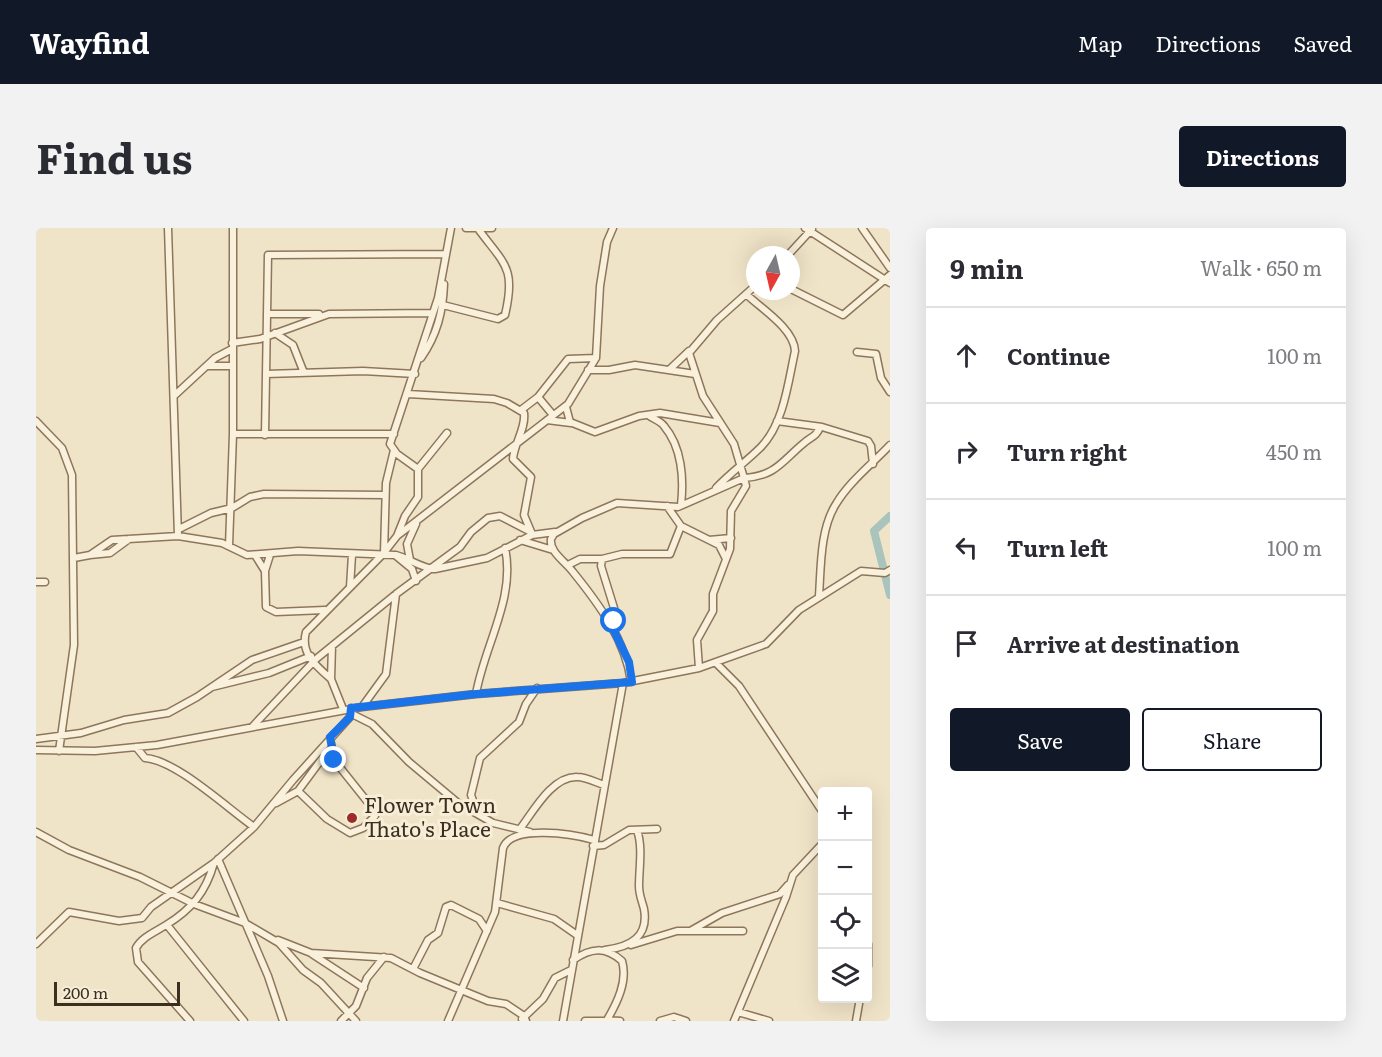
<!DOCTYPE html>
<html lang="en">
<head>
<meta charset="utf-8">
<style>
	:root { --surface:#fff; --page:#f2f2f3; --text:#2b2b33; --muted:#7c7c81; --line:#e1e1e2; --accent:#111827 }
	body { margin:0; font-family:Literata,serif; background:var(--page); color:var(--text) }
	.controls { position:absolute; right:18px; bottom:18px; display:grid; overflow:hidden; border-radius:6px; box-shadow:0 6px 24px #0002 }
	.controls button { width:54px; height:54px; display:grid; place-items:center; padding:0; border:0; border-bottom:2px solid var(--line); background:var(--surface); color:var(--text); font:30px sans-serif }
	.compass { position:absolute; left:710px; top:18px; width:54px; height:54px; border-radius:50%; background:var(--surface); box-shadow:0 6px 24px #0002; rotate:188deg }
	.scale { position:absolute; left:18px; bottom:15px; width:126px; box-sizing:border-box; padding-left:6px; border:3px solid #3d2e20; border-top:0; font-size:16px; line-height:21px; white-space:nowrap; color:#3d2e20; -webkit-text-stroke:4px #f7eed8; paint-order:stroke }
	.stop { position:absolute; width:18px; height:18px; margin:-14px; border:4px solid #1a73e8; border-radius:50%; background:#fff }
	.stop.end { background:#1a73e8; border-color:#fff; box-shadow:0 2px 6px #0008 }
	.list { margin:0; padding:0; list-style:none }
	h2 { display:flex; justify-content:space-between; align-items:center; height:78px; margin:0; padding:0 24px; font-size:26px }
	h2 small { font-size:20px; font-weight:400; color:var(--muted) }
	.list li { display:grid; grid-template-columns:39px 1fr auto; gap:18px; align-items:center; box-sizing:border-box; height:96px; padding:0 24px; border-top:2px solid var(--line) }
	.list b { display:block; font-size:22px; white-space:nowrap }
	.list em { font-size:20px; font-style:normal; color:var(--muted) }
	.actions { display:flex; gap:12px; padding:18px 24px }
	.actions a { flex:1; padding:14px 0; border:2px solid var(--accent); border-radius:6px; text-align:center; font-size:21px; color:var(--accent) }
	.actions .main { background:var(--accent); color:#fff }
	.icon { flex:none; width:33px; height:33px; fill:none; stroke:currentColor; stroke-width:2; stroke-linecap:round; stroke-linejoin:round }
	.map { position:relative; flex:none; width:854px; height:793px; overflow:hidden; border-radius:6px }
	header { display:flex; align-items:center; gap:36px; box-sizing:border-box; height:84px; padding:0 30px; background:var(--accent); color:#fff }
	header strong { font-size:28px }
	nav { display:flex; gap:33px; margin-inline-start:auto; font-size:21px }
	.intro { display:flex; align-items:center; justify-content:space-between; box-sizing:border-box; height:144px; padding:0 36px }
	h1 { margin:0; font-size:42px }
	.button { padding:15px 27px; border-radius:6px; background:var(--accent); color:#fff; font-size:21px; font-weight:700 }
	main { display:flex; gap:36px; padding:0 36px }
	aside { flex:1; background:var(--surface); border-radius:6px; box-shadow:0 6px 24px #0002 }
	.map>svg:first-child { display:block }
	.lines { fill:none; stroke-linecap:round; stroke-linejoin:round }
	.river { stroke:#a9c4bc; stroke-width:8 }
	.minor-casing { stroke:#8d765c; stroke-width:9 }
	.minor { stroke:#faf1dc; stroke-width:6 }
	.route { stroke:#1a73e8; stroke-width:8 }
	.poi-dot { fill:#9e2a2b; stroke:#f7eed8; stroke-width:2 }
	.labels { text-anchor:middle; stroke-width:6; stroke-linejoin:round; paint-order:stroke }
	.poi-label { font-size:21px; fill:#3d2e20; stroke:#f7eed8; text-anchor:start }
</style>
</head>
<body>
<header>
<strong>Wayfind</strong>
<nav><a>Map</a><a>Directions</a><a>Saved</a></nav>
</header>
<div class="intro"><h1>Find us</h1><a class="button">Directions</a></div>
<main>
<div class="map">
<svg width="854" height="793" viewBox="0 0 854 793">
	<rect width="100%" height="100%" fill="#f0e4c8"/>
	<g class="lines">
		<path class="river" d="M854,288l-16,15 16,64"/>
		<defs>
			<path id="minor" d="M430,0h26
				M769,0l85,55
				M826,0l28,40
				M752,27l24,-26
				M755,61l52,26 47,-40
				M407,77l55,14 7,-4c11,-47 0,-50 -26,-85
				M231,86h52
				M239,105l18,12 11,28
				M196,115l28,-4 69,-25 104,-1
				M821,124l19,2 5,24 9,14
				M385,130c16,-23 22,-46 23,-74
				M173,138h23
				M552,142h21l26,-5 60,9
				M633,142l20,-19
				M230,146l97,-3 52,3
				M372,166l86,5 13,4 17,10c2,16 -10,30 -11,46l18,18 -7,38 8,19
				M139,167l40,-37 17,-9
				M502,169l15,18
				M530,179l4,15 25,10 44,-16 21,-3 60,10
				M485,182l17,-13 30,-38 28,-1
				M612,187c5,4 13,6 16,11 18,21 20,53 17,79
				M511,192l24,3
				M0,193l26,27 10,27 2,170 -15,106
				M741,193l45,6 46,14 3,5 2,18
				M197,206h161
				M229,207l3,-180 178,-1
				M382,241l29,-36
				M680,260c14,-15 30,-26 45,-41 23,-24 27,-64 34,-96 -1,-22 -33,-42 -48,-56
				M631,278l14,20 38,19 7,14
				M143,301l32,-16 21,-5 18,-11 14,-3 121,1
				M142,308l44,7 25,12 51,-4 97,4 17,14 4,12
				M361,308l171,-132 28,-46 4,-72 7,-44 6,-14
				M484,312l33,10
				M673,312l22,-2
				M193,318l4,-112v-206
				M348,325l2,-70 8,-33
				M54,327l20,-2 19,-14
				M219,327l10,16
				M234,327l-5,16 1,36 10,5 49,-2
				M360,327c12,3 27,14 39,14l52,-11 45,-23 23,-3
				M38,330l16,-3 22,-15 66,-4 -10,-308
				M566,331l-1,7 13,42 1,22
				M374,332l-3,-16 9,-20
				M532,337l12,-6h22l20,-5h48l11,-28
				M0,354h9
				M314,359l2,-32
				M783,368c2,-29 1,-67 17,-92 13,-22 36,-40 54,-59
				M296,418l-1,33 12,30
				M680,435l23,23 83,125
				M663,440l-2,-28 16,-29v-17l17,-45 1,-38 15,-25 -2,-8c32,-2 38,-17 60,-35 7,-6 13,-7 16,-16
				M295,451c-15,-13 -31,-26 -25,-47l77,-78 14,-18 8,-20 13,-19v-28l-21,-15 -7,-10 48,-146 13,-70
				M595,454c-5,-41 -32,-78 -58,-110 -7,-10 -24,-20 -22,-33l3,-5 28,-16 35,-15 61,4 66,-29 -10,-34 -31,-48 -14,-43 28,-33 38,-34
				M176,459l57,-14 42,-17
				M440,466c8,-48 40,-96 29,-146
				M326,479l24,-33 10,-80
				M316,486l20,10 37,38 49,41 35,20 37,9
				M217,498l63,-67 80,-65 64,-47 11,-15 17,-14 12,-2 31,16
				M0,511l45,-6 43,-13 44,-7 29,-16 55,-37 52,-18
				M100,519l9,11c31,2 82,50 109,69
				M0,522l59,1 62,-6 205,-38 114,-13 147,-11 76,-15 67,-24 33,-34 62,-39 24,2 5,-3
				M262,563l29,28 23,14 13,-5 12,-12 -1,-6 -40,-50 -4,-22
				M240,575l22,-12 26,-35
				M442,586l-7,-19 9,-37 39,-36 7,-18 11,-16
				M484,601c13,-17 32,-53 57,-52 9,0 18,5 27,8
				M0,604l33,18 71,27 54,27 51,19 34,20 24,27 18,13 35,38
				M557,618l11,-1 25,-15 28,-1
				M182,631l50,117 15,45
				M461,675l57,16 23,16
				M131,697l77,96
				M656,702l30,-17 58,-19 8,-9
				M242,712l33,13 80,5 29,15 68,28 18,3 18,12 2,5
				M0,716l33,-32 50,9 23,-3 9,-11 63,-44 40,-36 39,-47 57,-63 1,-9
				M832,716v22
				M595,717l46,-14h66
				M569,722c25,-3 44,-13 39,-41 -2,-8 -5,-14 -5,-23 0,-18 4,-39 -2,-56
				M276,726l52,34
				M537,732c18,-12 32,-14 49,1 6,20 -5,42 -15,59l13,1
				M377,741l15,-29 10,-7 8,-26 5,-2 28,14 8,12
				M702,784l31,9
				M486,791l21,-20 12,-21 16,-8
				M154,793l-52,-59 -2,-14c6,-11 19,-16 30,-23 25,-15 40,-33 48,-62
				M305,793l15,-15 11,-28 17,-21
				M412,793l47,-109 8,-64c9,-24 70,-14 91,-8
				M527,793l60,-338
				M549,793h22
				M624,793l14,-4 12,4
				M698,793l52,-124 7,-22 29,-31
				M820,793l4,-23"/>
		</defs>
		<use href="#minor" class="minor-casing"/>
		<use href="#minor" class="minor"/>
	</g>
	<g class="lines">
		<path class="route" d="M298,532l-4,-23 20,-20 1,-9 125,-14 156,-12 -3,-20 -14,-29 -1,-12"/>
	</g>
	<circle class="poi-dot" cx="316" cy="590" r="6"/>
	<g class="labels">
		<g class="poi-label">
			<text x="328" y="585">Flower Town<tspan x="328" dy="24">Thato's Place</tspan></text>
		</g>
	</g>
</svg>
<div class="controls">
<button>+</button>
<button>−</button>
<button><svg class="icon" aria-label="locate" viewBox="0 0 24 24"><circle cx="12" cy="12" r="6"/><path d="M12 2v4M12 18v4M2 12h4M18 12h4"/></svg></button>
<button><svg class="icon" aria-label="layers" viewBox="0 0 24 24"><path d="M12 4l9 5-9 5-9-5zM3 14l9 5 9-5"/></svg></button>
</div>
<svg class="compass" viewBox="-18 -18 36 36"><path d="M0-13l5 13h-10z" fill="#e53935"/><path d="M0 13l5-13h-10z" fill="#7c7c81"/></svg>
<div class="scale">200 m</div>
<div class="stop" style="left:578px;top:393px"></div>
<div class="stop end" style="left:298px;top:532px"></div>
</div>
<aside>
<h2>9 min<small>Walk · 650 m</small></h2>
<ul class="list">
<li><svg class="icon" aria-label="ahead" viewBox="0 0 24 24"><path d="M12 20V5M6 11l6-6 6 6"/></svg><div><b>Continue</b></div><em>100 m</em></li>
<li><svg class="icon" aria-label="right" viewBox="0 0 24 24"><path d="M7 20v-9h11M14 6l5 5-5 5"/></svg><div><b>Turn right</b></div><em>450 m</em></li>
<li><svg class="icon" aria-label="left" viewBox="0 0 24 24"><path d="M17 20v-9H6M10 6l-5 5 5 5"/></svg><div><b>Turn left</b></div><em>100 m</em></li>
<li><svg class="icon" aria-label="arrive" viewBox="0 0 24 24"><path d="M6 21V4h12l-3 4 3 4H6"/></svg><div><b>Arrive at destination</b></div></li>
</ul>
<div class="actions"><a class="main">Save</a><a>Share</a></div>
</aside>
</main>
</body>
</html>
